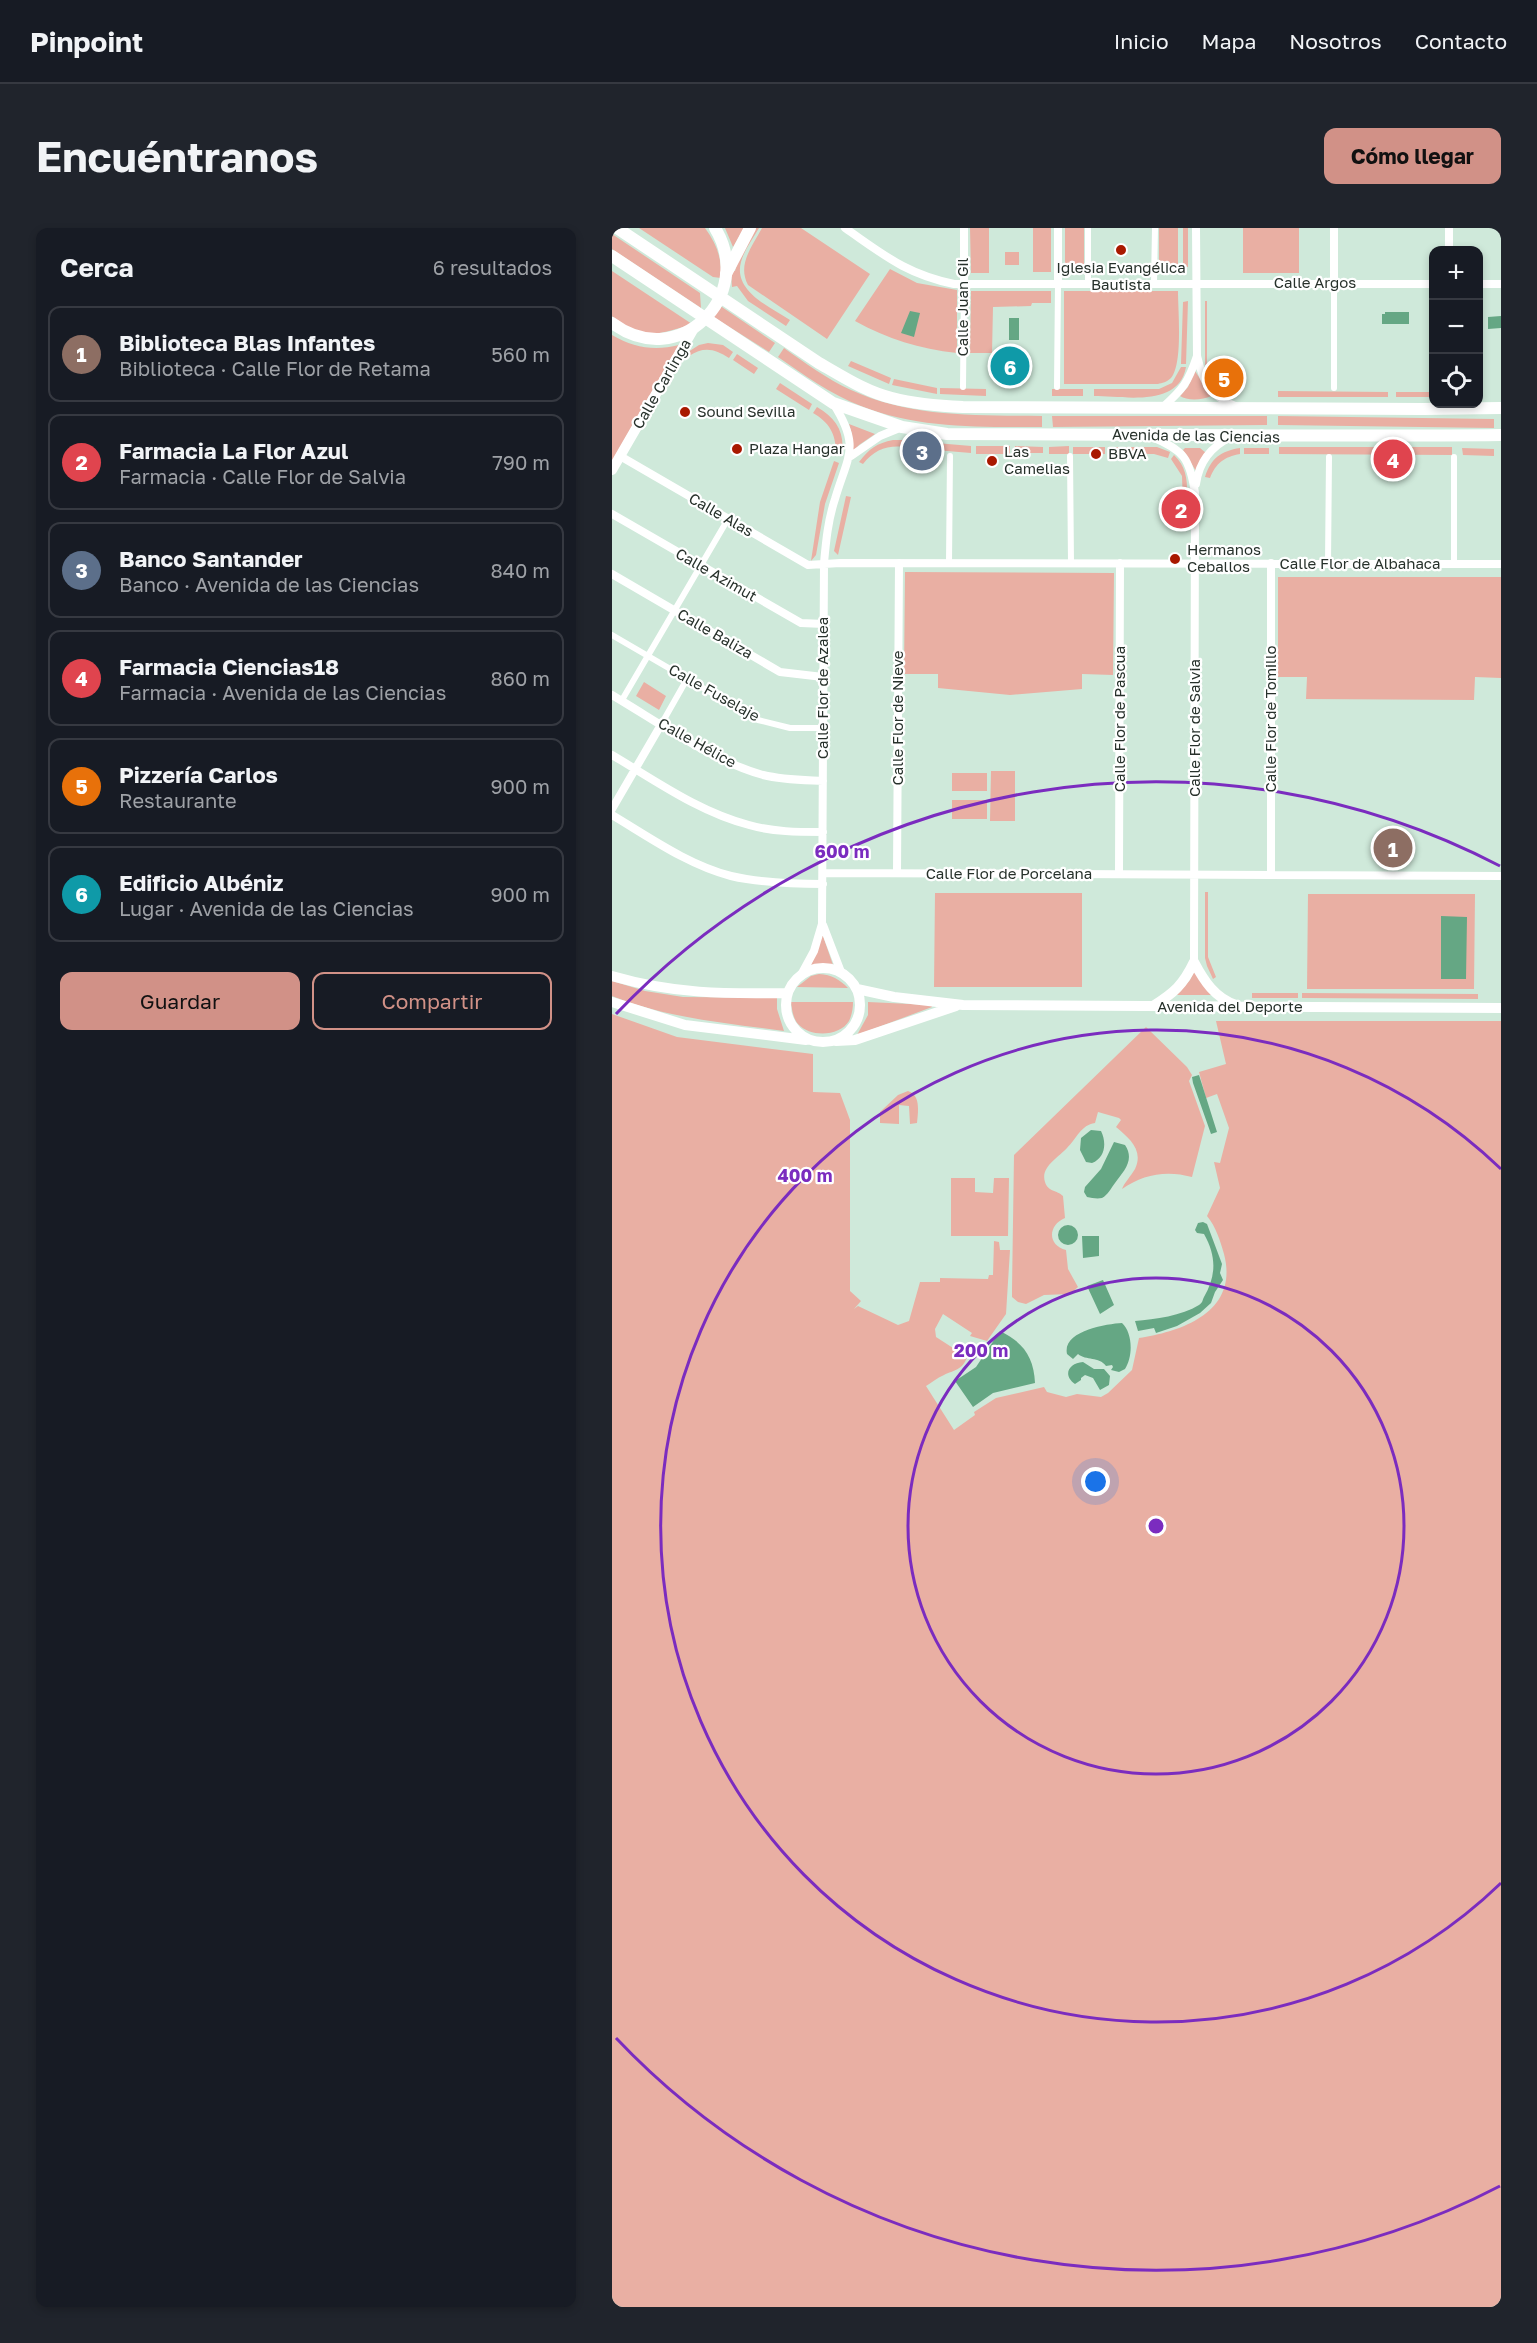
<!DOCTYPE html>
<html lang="es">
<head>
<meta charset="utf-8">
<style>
	:root { --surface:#171b24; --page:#20242c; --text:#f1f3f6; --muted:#9ea1a6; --line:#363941; --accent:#d19187 }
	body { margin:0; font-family:"Golos Text",sans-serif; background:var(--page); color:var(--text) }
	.controls { position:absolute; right:18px; top:18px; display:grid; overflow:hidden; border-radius:12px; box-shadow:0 3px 9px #0003 }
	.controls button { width:54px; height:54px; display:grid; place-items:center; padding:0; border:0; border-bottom:2px solid var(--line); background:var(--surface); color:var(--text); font:30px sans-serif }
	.you { position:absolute; left:484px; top:1254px; width:21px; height:21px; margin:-15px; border:4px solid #fff; border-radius:50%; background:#1a73e8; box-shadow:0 0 0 9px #1a73e833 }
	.badge { display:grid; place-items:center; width:39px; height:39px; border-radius:50%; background:var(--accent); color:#fff; font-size:20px; font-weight:700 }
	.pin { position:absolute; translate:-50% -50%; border:3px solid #fff; box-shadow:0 2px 6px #0006 }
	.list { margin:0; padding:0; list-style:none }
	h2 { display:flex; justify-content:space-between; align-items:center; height:78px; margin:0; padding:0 24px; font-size:26px }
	h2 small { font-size:20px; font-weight:400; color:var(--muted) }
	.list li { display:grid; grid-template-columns:39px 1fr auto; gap:18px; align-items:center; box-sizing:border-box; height:96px; margin:0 12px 12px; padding:0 12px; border:2px solid var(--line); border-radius:12px }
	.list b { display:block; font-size:22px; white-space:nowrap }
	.list p { margin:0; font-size:20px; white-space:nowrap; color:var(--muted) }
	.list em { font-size:20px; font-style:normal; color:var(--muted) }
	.actions { display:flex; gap:12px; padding:18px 24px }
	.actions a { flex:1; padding:14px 0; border:2px solid var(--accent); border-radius:12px; text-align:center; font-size:21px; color:var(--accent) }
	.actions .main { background:var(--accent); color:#111 }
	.icon { flex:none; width:33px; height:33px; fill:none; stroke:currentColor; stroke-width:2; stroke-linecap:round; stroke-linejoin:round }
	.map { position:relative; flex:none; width:889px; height:2079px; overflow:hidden; border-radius:12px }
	header { display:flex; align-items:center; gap:36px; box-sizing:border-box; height:84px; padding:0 30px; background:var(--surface); border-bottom:2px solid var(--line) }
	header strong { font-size:28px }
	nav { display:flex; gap:33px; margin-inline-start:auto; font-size:21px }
	.intro { display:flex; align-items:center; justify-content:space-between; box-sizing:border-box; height:144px; padding:0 36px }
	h1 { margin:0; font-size:42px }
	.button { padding:15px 27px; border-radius:12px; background:var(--accent); color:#111; font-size:21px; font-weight:700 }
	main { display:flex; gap:36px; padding:0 36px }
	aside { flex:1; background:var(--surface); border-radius:12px; box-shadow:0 3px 9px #0003 }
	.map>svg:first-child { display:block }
	.green { fill:#e9afa3 }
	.water { fill:#65a784 }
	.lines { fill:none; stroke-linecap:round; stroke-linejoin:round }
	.pedestrian { stroke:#fff; stroke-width:6 }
	.minor { stroke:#fff; stroke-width:8 }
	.tertiary { stroke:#fff; stroke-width:10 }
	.secondary { stroke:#fff; stroke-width:12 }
	.primary { stroke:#fff; stroke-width:12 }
	.ring { fill:none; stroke:#7b2cbf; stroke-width:3 }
	.poi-dot { fill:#a91900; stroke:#fff; stroke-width:2 }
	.labels { text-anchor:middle; stroke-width:4.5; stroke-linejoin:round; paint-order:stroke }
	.poi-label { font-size:15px; fill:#27312b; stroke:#fff; text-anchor:start }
	.street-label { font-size:15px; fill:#27312b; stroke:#fff }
	.centre { fill:#7b2cbf; stroke:#fff; stroke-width:3 }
	.ring-label { font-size:18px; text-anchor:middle; font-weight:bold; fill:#7b2cbf; stroke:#fff; stroke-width:4.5; stroke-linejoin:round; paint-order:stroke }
</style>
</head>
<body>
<header>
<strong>Pinpoint</strong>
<nav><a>Inicio</a><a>Mapa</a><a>Nosotros</a><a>Contacto</a></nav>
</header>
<div class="intro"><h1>Encuéntranos</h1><a class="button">Cómo llegar</a></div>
<main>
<aside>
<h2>Cerca<small>6 resultados</small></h2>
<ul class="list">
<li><span class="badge" style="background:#8d6e63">1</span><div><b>Biblioteca Blas Infantes</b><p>Biblioteca · Calle Flor de Retama</p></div><em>560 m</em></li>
<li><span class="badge" style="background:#e0444e">2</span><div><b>Farmacia La Flor Azul</b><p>Farmacia · Calle Flor de Salvia</p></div><em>790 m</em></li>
<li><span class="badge" style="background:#5c6f8a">3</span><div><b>Banco Santander</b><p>Banco · Avenida de las Ciencias</p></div><em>840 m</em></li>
<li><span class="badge" style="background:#e0444e">4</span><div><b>Farmacia Ciencias18</b><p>Farmacia · Avenida de las Ciencias</p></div><em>860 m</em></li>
<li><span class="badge" style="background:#e8710a">5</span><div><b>Pizzería Carlos</b><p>Restaurante</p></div><em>900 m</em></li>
<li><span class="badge" style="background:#0f9aa8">6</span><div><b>Edificio Albéniz</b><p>Lugar · Avenida de las Ciencias</p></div><em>900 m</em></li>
</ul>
<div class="actions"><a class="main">Guardar</a><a>Compartir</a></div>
</aside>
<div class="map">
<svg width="889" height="2079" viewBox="0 0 889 2079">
	<rect width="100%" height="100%" fill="#cfe9da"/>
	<path class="green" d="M27,0h66c12,16 17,31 16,50l-8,-1z
		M113,0h19l-11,19z
		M143,0h4c-6,11 -15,22 -18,34 -8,29 29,45 49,58l-4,6 -38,-25 -11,-15 -5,1 -1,-16h4l2,-7z
		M150,0h39l69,46 -43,65 -79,-54c-11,-21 4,-38 14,-57z
		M358,0h19v45h-18z
		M421,0h18v44h-18z
		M453,0h19v46h-19z
		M547,0h19v45h-19z
		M571,0h5v39h-5z
		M631,0h56v45h-56z
		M0,6l88,59 1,15 -89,-59z
		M393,24h14v13h-14z
		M278,41l27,14 40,7v63c-38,-4 -69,-14 -102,-32z
		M0,43l80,53c-31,10 -53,19 -80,-8z
		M359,63h80v12h-19l-1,3 -38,1 -1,46h-22z
		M452,63h114c0,20 5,73 -7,87 -4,4 -9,5 -13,6h-94z
		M576,73l-2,63h-5l2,-62z
		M593,73h2v64h-2z
		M107,77l56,38 -6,9 -57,-36z
		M0,107c22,13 43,16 67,10l-67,116z
		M96,115l15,2 10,7 -4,6c-14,-9 -25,-12 -40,-2l-4,-2 14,-9z
		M172,120c21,15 43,31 67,42 61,28 125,25 191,26v11c-62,0 -123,2 -181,-21 -31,-12 -57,-31 -83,-49z
		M125,126l21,14 -4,6 -21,-14z
		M239,133l40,17 -2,6 -41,-18z
		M569,139h5c-7,41 -63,29 -92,29v-7h65l13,-6z
		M583,143l16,25c-8,4 -24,5 -31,0l8,-9z
		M282,151l43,9v6l-45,-9z
		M168,155l32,21 -3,6 -33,-21z
		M328,160l46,1v7l-46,-2z
		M440,161h31v7h-31z
		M666,163l110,1v5h-110z
		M784,164h37v5h-37z
		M205,179c19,11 28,25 25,47l-6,-1c0,-19 -7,-31 -23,-40z
		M440,188h215v9l-214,2z
		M666,188l216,3v9l-216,-3z
		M237,196l26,10 -16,11 -6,7 -1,-18z
		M281,212h14l-1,7c-19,-2 -31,2 -43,17l-4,-2c10,-13 18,-19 34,-22z
		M301,213l58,5v7l-60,-5z
		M364,218h34v8h-34z
		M403,218l28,1v6h-28z
		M457,218v8h-20v-7z
		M461,219h32v7h-32z
		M497,219h48l13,5 -2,6 -14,-4h-45z
		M667,219h173v8l-173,-1z
		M573,220h15l6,5 -10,18 -13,-21z
		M628,220v6c-16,3 -24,9 -30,24l-5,-1c6,-19 16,-26 35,-29z
		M632,220h25v6h-25z
		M850,220l32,1v7l-31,-1z
		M562,227c16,15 13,34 13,54h-4l-1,-33 -11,-17z
		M222,233l5,2 -14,41 -9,51 -5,6 9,-59z
		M234,268l5,1 -13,58 -4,-4z
		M293,344l209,1 -1,102 -31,-1v15l-72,6 -72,-7v-14h-34z
		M666,349h223v101l-26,-1 -1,23 -168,-1 1,-22h-29z
		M32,454l22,14 -7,14 -23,-14z
		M379,543h24v50h-25z
		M340,545h35v18h-35z
		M340,572h35v19h-35z
		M593,664h3v65l8,20 -3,2 -6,-13 -2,-8z
		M323,665h147v94h-148z
		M696,666h167l-1,95h-167z
		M210,708h1l10,29h-22z
		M583,742l17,25h-35l13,-15z
		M207,746c13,1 20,5 29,14l-51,-1 14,-11z
		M0,753l33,10 38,6 94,1v11l7,22c-59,-8 -117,-13 -172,-35z
		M640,765h46v5h-46z
		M690,765l176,1v5l-176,-1z
		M179,774h62c0,6 -1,13 -4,19 -9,15 -38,17 -51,3 -5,-6 -6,-14 -7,-22z
		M256,774l63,3 1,2 -75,28 11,-20z
		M0,786l65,23 136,17v38l27,1 10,27v171l11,10 -7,8 4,-3 40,19 11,-4 11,-39h20v-4l48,1 1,-4h4l1,-34 5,1 1,8h10l-4,64 -19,27 -17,-5 2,-3 -29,-19 -8,15 1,8 31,20c-4,13 -13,13 -23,18 -7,3 -13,8 -18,11l28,44 21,-15 -1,-3 22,-14 48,-11 3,5 19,5 11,-3 24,3 7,-4 24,-23 7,-32c45,-7 100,-27 85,-84 -4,-14 -8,-27 -17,-38l13,-28 -6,-26 6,1 9,-35 -12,-34 -11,4 -7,-26 27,-8 -10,-43h285v1286h-889z
		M534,799l41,40 5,8 -3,6 16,45 -13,51c-25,-7 -49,-3 -70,12 2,-6 9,-13 13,-20 9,-19 -6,-31 -19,-42l5,-7 -2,-2 -21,-6 -3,11c-14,2 -18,15 -28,25 -8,9 -27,19 -22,34 3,10 12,8 18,14l2,22c-17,7 -18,27 1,32l2,19 10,18 -8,7 -26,1 -18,9 -8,-2 -6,-5v-8l2,-134z
		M296,863c13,4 10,21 9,32l-7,1 -1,-18 -10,-1v19l-19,-1v-11l18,-17z
		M339,950h24v14l18,1 1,-15h15l-1,58h-57z"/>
	<path class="water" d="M298,83l10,2 -6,24 -13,-4z
		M773,84h24v12h-27v-10h3z
		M889,88v12l-13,1v-12z
		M397,90h10v22h-10z
		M829,688l26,1 -1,62h-25z
		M587,847l18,57 -6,2 -18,-51 -1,-6z
		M479,902l10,1c6,12 4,27 -9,32l-6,-1 -6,-12 1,-12z
		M502,914l11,3c10,15 -1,26 -10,38 -4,5 -7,12 -13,15 -5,1 -10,0 -15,-1l-3,-5 1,-5 16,-18z
		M591,994l4,2 15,40 -2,9 3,7 -8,12 -4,11 -11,10 -23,13 -21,7 -2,-5 -16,3 -3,-10c20,-2 47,-5 64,-16 4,-3 3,-4 5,-8 12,-21 13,-40 0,-63l-7,-1 -2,-3 3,-7z
		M446 1007a10 10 0 1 1 20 0a10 10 0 1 1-20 0Z
		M470,1008h17v20l-16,2z
		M491,1052l11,25 -14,9 -13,-28z
		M510,1095c11,10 11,34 3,46l-6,3 -8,-2 2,-3 -1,-2 -6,1c-7,-10 -20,-5 -28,-12l-5,5 -6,-5c-5,-23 39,-30 55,-31z
		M388,1103c23,11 34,26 35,52l-42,10 -20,14 -18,-26 21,-14z
		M471,1134l11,7h10l6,7 -1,9 -9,5 -7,-12 -8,-3 -4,3v2l-6,4c-13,-9 -6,-21 8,-22z"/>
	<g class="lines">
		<path class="pedestrian" d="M542,55l1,-55
			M476,56v-56
			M351,159l1,-103
			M445,159l1,-103
			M722,160v-105
			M458,228l1,107
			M337,335l1,-107
			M716,336l1,-107
			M842,336v-107
			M0,407l146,85 32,8h33
			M10,472l106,-181
			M50,495l25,-44"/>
		<path class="minor" d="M233,0c39,27 61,46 109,56h480
			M584,0l1,128c7,29 12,39 40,51
			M837,22v-22
			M722,55v-55
			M352,56v-56
			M446,56v-56
			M867,56h22
			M550,180c21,-19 26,-25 35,-52
			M540,209c32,13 38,22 43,56l-1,469
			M8,228l188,109 32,-2 661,1
			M239,228l29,-20 22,-9
			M584,256c3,-22 16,-38 35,-47
			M0,286l189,109 23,1
			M0,346l168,98 43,5
			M0,467c46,27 100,66 151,80 20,5 40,5 60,6
			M0,527c44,26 87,57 137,70 24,7 49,7 74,7
			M0,581l50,-86
			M0,587c37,22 76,50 119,61 30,7 61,8 92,8
			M211,645l678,3
			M285,645l2,-310
			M507,646l1,-311
			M659,647v-312
			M211,697l18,47
			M189,747l13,-24 8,-27 2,-361c2,-22 4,-43 11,-64 13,-44 26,-52 -2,-96"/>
		<path class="tertiary" d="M0,242l81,-140
			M582,734c10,19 21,36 42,43
			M174 777a37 37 0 1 1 74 0a37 37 0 1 1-74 0Z
			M0,748c62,18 112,18 175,17
			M245,761l37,8 69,8 538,3
			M0,774l73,23 121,15
			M541,778c21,-13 30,-21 41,-44
			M224,813l19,-1 101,-34"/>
		<path class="secondary" d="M114,46l24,-46"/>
		<path class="primary" d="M5,0l202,135c23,13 47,29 73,35 23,6 47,8 71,9l460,2 78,-1
			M0,28l221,147 69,24 45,7c185,0 369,3 554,1
			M0,95c67,50 144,-28 103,-95"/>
	</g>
	<g class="ring">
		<circle cx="544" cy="1298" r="248"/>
		<path d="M889 1655A496 496 0 1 1 889 941"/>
		<path d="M888 1958A744 744 0 0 1 4 1810M4 786A744 744 0 0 1 888 638"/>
	</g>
	<g class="poi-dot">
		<circle cx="509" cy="22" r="6"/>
		<circle cx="73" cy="184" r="6"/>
		<circle cx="125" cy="221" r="6"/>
		<circle cx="484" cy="226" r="6"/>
		<circle cx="380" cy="233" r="6"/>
		<circle cx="563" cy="331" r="6"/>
	</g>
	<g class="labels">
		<g class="poi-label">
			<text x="509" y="45" text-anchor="middle">Iglesia Evangélica<tspan x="509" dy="17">Bautista</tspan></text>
			<text x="85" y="189">Sound Sevilla</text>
			<text x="137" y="226">Plaza Hangar</text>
			<text x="392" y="229">Las<tspan x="392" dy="17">Camelias</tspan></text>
			<text x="496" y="231">BBVA</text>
			<text x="575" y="327">Hermanos<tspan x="575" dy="17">Ceballos</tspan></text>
		</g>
		<g class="street-label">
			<text x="703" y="60">Calle Argos</text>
			<text transform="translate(351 79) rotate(-90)" y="5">Calle Juan Gil</text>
			<text transform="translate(50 156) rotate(-60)" y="5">Calle Carlinga</text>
			<text transform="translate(584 208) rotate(1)" y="5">Avenida de las Ciencias</text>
			<text transform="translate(109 287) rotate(30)" y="5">Calle Alas</text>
			<text x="748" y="341">Calle Flor de Albahaca</text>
			<text transform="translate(104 347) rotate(30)" y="5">Calle Azimut</text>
			<text transform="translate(103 406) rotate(30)" y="5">Calle Baliza</text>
			<text transform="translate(211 460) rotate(-90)" y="5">Calle Flor de Azalea</text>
			<text transform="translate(102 465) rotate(29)" y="5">Calle Fuselaje</text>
			<text transform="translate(286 490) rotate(-90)" y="5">Calle Flor de Nieve</text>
			<text transform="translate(508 491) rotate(-90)" y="5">Calle Flor de Pascua</text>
			<text transform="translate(659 491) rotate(-90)" y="5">Calle Flor de Tomillo</text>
			<text transform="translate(583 500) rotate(-90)" y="5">Calle Flor de Salvia</text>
			<text transform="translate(85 515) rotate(29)" y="5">Calle Hélice</text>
			<text x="397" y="651">Calle Flor de Porcelana</text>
			<text x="618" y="784">Avenida del Deporte</text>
		</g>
	</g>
	<circle cx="544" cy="1298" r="9" class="centre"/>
	<g class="ring-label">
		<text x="230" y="630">600 m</text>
		<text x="193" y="954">400 m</text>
		<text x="369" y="1129">200 m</text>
	</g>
</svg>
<div class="controls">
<button>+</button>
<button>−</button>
<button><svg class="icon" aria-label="locate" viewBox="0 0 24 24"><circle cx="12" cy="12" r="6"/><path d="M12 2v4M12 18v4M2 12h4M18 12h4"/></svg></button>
</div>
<div class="you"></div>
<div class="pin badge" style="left:781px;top:620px;background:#8d6e63">1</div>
<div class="pin badge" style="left:569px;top:281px;background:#e0444e">2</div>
<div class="pin badge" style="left:310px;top:223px;background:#5c6f8a">3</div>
<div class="pin badge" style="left:781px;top:231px;background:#e0444e">4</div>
<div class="pin badge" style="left:612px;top:150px;background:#e8710a">5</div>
<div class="pin badge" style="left:398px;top:138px;background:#0f9aa8">6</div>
</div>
</main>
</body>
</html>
